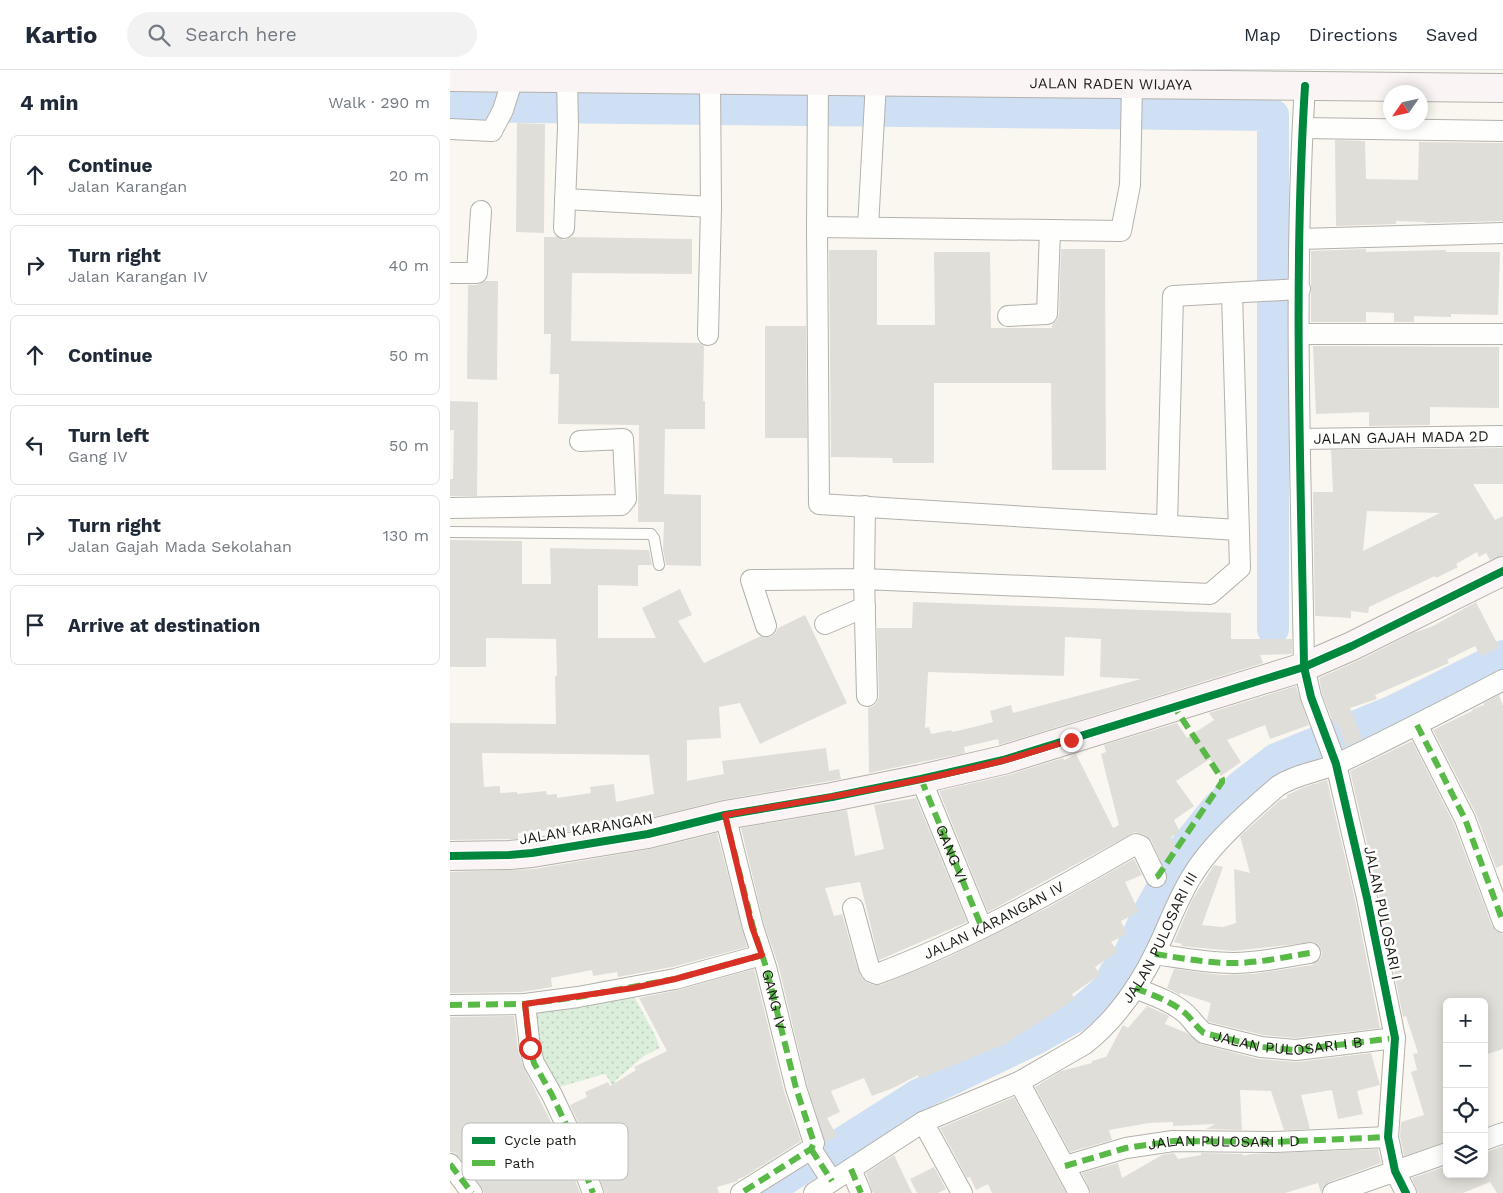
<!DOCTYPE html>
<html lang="en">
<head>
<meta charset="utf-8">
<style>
	:root { --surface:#fff; --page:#f2f2f3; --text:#1f2937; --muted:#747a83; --line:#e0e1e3 }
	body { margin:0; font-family:"Work Sans",sans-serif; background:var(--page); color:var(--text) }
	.controls { position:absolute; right:15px; bottom:15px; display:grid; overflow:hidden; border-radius:8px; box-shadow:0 2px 12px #0003 }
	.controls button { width:45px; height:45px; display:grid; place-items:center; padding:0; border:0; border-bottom:1px solid var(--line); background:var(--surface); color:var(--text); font:25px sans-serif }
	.compass { position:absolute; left:933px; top:15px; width:45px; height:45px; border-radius:50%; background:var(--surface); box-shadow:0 2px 12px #0003; rotate:236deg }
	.stop { position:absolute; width:15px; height:15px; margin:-11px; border:4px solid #d93025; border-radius:50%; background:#fff }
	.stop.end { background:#d93025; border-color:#fff; box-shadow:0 1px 5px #0008 }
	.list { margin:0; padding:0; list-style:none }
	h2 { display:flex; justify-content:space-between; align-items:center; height:65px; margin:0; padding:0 20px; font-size:21px }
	h2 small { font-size:16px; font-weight:400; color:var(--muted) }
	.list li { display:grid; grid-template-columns:32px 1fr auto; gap:15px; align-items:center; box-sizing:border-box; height:80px; margin:0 10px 10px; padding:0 10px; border:1px solid var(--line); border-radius:8px }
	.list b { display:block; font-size:19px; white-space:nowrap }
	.list p { margin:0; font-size:16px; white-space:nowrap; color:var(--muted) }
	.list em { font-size:16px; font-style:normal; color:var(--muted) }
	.icon { flex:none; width:28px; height:28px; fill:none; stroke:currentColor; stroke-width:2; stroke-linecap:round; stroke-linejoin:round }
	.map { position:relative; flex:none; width:1053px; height:1123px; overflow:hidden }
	header { display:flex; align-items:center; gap:30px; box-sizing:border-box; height:70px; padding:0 25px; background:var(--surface); border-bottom:1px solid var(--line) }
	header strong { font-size:24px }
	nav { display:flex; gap:28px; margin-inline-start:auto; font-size:18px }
	.search { width:350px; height:45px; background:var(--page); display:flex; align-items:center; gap:12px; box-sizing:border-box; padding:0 18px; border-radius:28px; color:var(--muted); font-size:19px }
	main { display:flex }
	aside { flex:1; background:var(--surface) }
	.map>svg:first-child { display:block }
	.grass { fill:url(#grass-dots) }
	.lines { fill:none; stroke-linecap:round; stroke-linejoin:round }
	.river { stroke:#d0e0f4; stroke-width:32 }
	.building { fill:#e0ded9; fill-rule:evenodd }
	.lane-casing { stroke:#b3b1ac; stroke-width:12 }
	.street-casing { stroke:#b3b1ac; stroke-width:22 }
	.secondary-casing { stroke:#b3b1ac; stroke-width:30 }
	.lane { stroke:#fefefd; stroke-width:10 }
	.street { stroke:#fefefd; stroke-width:20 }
	.secondary { stroke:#faf5f4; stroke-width:28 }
	.quiet { stroke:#58b947; stroke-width:6; stroke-dasharray:12 6; stroke-linecap:butt }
	.cycleway-casing { stroke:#fff; stroke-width:11 }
	.cycleway { stroke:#00873e; stroke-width:8 }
	.route { stroke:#d93025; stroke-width:6 }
	.labels { text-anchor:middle; stroke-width:5; stroke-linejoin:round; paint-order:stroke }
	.street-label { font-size:15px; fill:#1d1c17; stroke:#fff }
	.key { fill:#fff; stroke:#bbbbb9; stroke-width:1 }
	.key-label { font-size:14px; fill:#1d1c17 }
</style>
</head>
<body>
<header>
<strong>Kartio</strong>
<div class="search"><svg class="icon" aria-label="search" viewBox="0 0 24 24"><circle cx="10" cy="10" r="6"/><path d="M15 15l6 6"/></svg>Search here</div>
<nav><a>Map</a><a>Directions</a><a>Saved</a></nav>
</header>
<main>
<aside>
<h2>4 min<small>Walk · 290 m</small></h2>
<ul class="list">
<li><svg class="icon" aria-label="ahead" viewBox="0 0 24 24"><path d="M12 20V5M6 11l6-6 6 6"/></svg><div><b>Continue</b><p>Jalan Karangan</p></div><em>20 m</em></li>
<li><svg class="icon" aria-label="right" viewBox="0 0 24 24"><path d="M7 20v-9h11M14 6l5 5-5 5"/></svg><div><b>Turn right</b><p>Jalan Karangan IV</p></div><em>40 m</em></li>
<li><svg class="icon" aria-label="ahead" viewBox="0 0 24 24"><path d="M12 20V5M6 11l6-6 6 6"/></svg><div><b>Continue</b></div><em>50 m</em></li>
<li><svg class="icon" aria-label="left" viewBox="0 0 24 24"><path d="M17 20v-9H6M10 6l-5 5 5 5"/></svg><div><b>Turn left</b><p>Gang IV</p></div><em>50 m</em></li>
<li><svg class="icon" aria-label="right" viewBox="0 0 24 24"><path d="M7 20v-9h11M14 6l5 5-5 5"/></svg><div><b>Turn right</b><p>Jalan Gajah Mada Sekolahan</p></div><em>130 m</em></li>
<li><svg class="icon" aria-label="arrive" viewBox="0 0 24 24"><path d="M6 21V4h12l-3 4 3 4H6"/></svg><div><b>Arrive at destination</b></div></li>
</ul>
</aside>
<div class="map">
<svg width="1053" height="1123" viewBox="0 0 1053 1123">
	<defs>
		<pattern id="grass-dots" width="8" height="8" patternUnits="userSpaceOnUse" patternTransform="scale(1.25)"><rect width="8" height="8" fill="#dbeedb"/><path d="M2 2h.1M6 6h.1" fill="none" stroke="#bcccbb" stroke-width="1.8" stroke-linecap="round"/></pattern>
	</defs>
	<rect width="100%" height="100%" fill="#faf7f0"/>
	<path class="grass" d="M154,910l25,7 26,48 5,13 -16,8 -29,25 9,17 -8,-3 -6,-14 -5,-7 -46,13 -15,-12 -11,-73z"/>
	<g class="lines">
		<path class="river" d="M0,36l823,9v514
			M313,1123l155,-98 117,-56 41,-23 30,-26 9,-17 14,-18 17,-38 38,-68 32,-40 25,-23 35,-27 117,-48 110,-55"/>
	</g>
	<path class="building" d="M67,53l28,1 -1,109 -28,-1z
		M885,70l30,1 1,38 52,1 1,-38 84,1v78l-78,2v-1l-29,-1v3l-60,2z
		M94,167h13l7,3 7,-3 121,2v35l-120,-1 -1,68 129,2 4,3 -1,55h2v28h-40l-1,65 37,1v71l-35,-1 -3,-15 1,-28h-26l1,-97 -81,-1 1,-50h-9l1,-40h-7z
		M611,179h44l1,221h-54l-1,-87h-117v80h-41l-1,-5 -61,-1 -2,-207h48v75h58l-1,-73h56l1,76h61v-3l5,-5 2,-6z
		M916,179v3l80,-2v2h54l-2,63 -47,-1v3l-37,-1v6h-20v-9l-28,-1v10h-55v-71z
		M35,211h13l-1,99 -30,-1 1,-94h9z
		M315,256h41l1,112h-42z
		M863,276l186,1v61l-69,-1v18l-61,1v-14l-53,2z
		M0,331l28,1 -1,94h-27v-17h3l1,-49h-4z
		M1053,378v36h-30l22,36 8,-4v40l-13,4 -4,-7 -7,4 -2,-5 -21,12 2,3 -22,11 -1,-2 -66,31 -1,6 -17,-2v7l-36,-2 -2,-124h20l-2,-42zM917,441l73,2 -77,38z
		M0,470l72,1v43h29l-1,-36 99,2 3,15h-14v21l-40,-1v53h58l-14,-30 38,-19 12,26 -14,6 26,42 57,-27 9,1 5,-3 3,-6 27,-13 42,88 -87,41 -20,-41 -21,4 2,31 -34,2v41l37,-7 -2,-13 104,-13 3,23 10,-2 2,10 -119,21 -77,19 -81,13 -1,-4 -28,4 -17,1v6l-68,1v-117l106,1 -1,-48h2l-1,-37 -70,-1v29h-36zM32,683l167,2 5,39 -38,8 -2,-18 -24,3 1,6 -34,5v-4l-10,1 -1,-4 -29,3v-2l-17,1v-7l-16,1z
		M463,532l318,11v26h61v15l-32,1 3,8 -264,82 -1,-6 -34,8 1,6 -96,20 -1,-65 6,-2 3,-4 2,-6 -2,-68h35zM615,567l36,2 -1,38 41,2 -128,34 -2,-8 -21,6 3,11 -23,6 -18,4 -1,-2 -20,4 -2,-7 -4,1 3,-56 136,4z
		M1026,532l23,45 -18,9 -6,-10 -28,14 2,3 -74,32 2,4 -27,9 12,31 -16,7 -9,-23 -3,1 -12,-30 -3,-16 45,-20 49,-25 20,-7z
		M846,616l13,39 -39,14 -5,-14 -38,15 14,22 -20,14 -11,-17 -34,22 18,25 -20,14 6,12 -9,5 4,9 -7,13 -7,2 -10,-21 -6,-5 -10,-3 -147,80 -49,-121 69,-16 55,-17 1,2 12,-6 37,74 6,-3 -18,-71 5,-2 -2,-7 73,-22 10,15 27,-18 -5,-7z
		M1049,625l4,11v159l-7,3 -20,-54 -43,-84 39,-19 1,-2 11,-4v-2z
		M962,671l42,83 38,102 4,5 7,3v115l-19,6v-53h-37v139l-43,15 -4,-20 1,-14 23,-7 -13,-43 6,-2 -4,-16 5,-1 -12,-37 -3,1 -24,-122 -29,-124z
		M877,710l28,120 25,128 -84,10 -33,-3 -54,-13 -2,-2 4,-17 -31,-10v2l-13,-7 7,-19 48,6 31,-1 59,-9 5,-3 4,-4 1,-6 -3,-6 -5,-4 -81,9 -52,-5 1,-2 -8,-2 18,-42 22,-35 9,2 -21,58 21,2 13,-4 -2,-54 16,4 -10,-37 40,-36 7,-2v-3l17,-8z
		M466,728l51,124 -88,38 -19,-78 -35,6 9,28 8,-2 16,56 4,8 6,5 5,2h8l68,-28 98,-49 87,-49 8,16 -17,7 14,30 -18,9 6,13 -16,8 7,10 -23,15 5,8 -28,19 3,5 -70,45 -86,35 -1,-4 -25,13 -21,8 -8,-18 -33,13 9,21 -13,6 10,18 -12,6 -18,-57 -29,-121 -14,-40 -23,-96 106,-18 8,46 29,-7 -10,-44z
		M267,763l30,114 -75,20 -54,10 -1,-5 -24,4 -1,-6 -41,8 1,9 -31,5 -71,1v-121l84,-3 117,-20z
		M304,899l30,122 17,50 -57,36 -6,2v2l-21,6 2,6h-114l-22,-60 -13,-28 17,-8 -2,-5 23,-10 2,4 26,-16 -2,-3 33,-16 -28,-53 39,-8z
		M697,936l22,10 -4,8 22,9 14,11 57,15 39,3 74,-9 9,32 -23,6 6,23 -25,5 -6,-29 -31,5 9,34 -26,1 -13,-39 -31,-1 2,40 -36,-1 9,-5 -42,2v-4l-24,1 -40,7 3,10 -42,12 -35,-65 26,-16 31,-8v-2l14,-4 17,-32 5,3z
		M64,946l4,33 5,17 38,76 19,51h-96l-3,-7 -22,-29 -4,-4 -5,-1v-135z
		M564,1027l52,96h-74l-4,-9 -12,6 -6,-13 -3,1 -27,-50z
		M1053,1076v47h-6l-7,-11 -27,11h-45l-6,-15 35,-12v8h37v-21z
		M928,1079l3,14 -52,19 -5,4 -3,7 -3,-10 -33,10h-194l-9,-20 36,-10 4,15 40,-23 12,-2 4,6 23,-4v-2l42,1v2l9,-2z
		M444,1085l18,38h-39l-7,-20z
		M484,1097l12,22 -8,4h-21l-7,-14z"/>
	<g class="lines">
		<defs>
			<path id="lane" d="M0,462l201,2 3,4 5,27"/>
			<g id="street">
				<path d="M368,11l-1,146 2,277 419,26"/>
				<path d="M855,16c-12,193 -4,388 -1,581l7,30 25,67 31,134 28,140 -7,99 7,34 11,22"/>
				<path d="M853,58l200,3"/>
				<path d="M0,59l42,2 11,-21 10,-32"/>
				<path d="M115,129l146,8"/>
				<path d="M367,157l304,4 9,-46 2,-101"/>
				<path d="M418,157l8,-145"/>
				<path d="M114,158l4,-101 -1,-49"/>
				<path d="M850,169l203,-6"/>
				<path d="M0,203h27l4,-62"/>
				<path d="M558,246l39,-2 3,-84"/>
				<path d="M849,264h204"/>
				<path d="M258,265l3,-128 -1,-127"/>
				<path id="s1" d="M850,369l203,-3"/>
				<path d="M0,438l171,-3 5,-6 -3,-60 -43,2"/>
				<path d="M717,455l6,-229 127,-7"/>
				<path d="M375,554l40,-17"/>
				<path d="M316,556l-15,-46 113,-1 1,-73"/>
				<path d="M417,626l-3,-117 346,15 30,-26 -8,-275"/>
				<path d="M967,655l48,94 38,103"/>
				<path d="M471,709l61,149"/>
				<path d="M275,745l28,112 13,40 30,121 18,55 -3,6 -70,44"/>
				<path id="s2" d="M403,838l16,59 3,5 5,2c91,-34 176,-82 259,-130l5,2 15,31"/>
				<path d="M705,884c26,4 51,9 78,9 26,0 52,-6 77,-10"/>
				<path id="s3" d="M685,918c17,7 36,13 50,25 7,6 11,14 19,20l57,14 35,3 99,-12"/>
				<path d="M75,934l5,44 4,15 18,32 20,42 21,56"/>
				<path d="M0,935l75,-1 53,-7 97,-18 87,-24"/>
				<path d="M569,1012l60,111"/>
				<path d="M473,1052l39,71"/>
				<path d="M1034,1070l19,-7"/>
				<path d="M361,1079l21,32"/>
				<path d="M0,1094l22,29"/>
				<path id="s4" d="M615,1096l61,-18 47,-7 102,1 113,-5"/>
				<path d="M401,1099l10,24"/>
				<path id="s5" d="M364,1123l109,-71 96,-40 66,-38c30,-24 54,-58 71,-93 12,-24 21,-51 36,-75 19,-32 57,-65 86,-90 18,-12 41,-14 61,-23 55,-26 110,-55 164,-83"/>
				<path d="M883,1123l114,-40"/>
			</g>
			<g id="secondary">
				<path id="s6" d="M0,7l1053,11"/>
				<path d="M0,786l59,-1 23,-2 116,-19 77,-19 107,-18 89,-18 82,-19 301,-93 48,-21 151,-75"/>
			</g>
		</defs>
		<use href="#lane" class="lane-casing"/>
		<use href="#street" class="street-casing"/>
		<use href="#secondary" class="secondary-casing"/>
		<use href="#lane" class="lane"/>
		<use href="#street" class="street"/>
		<use href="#secondary" class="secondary"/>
		<g class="quiet">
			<path d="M967,655l48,94 38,103"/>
			<path id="s7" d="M471,709l61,149"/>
			<path id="s8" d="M275,745l28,112 13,40 30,121 18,55 -3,6 -70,44"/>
			<path d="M706,807l2,-1 64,-94v-3l-47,-71"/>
			<path d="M705,884c26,4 51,9 78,9 26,0 52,-6 77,-10"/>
			<path d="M685,918c17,7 36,13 50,25 7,6 11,14 19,20l57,14 35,3 99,-12"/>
			<path d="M75,934l5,44 4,15 18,32 20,42 21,56"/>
			<path d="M0,935l75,-1 53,-7 97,-18 87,-24"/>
			<path d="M361,1079l21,32"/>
			<path d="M0,1094l22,29"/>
			<path d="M615,1096l61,-18 47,-7 102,1 113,-5"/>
			<path d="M401,1099l10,24"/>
		</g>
		<defs>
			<path id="cycleway" d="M855,16c-12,193 -4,388 -1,581l7,30 25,67 31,134 28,140 -7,99 7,34 11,22
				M0,786l59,-1 23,-2 116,-19 77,-19 107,-18 89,-18 82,-19 301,-93 48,-21 151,-75"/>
		</defs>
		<use href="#cycleway" class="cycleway-casing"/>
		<use href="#cycleway" class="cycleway"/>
	</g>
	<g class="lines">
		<path class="route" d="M80,978l-5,-44 108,-16 42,-9 87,-24 -10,-28 -27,-112c93,-16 186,-31 277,-54 23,-6 46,-14 69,-21"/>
	</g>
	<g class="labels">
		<g class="street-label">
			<text dy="5" stroke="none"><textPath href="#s6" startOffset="661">JALAN RADEN WIJAYA</textPath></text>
			<text dy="5" stroke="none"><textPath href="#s1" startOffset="101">JALAN GAJAH MADA 2D</textPath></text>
			<text transform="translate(136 759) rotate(-9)" y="5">JALAN KARANGAN</text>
			<text dy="5" stroke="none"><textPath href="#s7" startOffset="81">GANG VI</textPath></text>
			<text transform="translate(933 843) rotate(78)" y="5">JALAN PULOSARI I</text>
			<text dy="5" stroke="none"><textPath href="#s2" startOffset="201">JALAN KARANGAN IV</textPath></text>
			<text dy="5" stroke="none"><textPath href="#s5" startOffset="442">JALAN PULOSARI III</textPath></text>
			<text dy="5" stroke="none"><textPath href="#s8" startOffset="191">GANG IV</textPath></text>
			<text dy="5" stroke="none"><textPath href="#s3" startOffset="169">JALAN PULOSARI I B</textPath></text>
			<text dy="5" stroke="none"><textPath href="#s4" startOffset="162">JALAN PULOSARI I D</textPath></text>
		</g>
	</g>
	<rect x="12" y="1053" width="166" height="57" rx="8" class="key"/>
	<rect x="22" y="1067" width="23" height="7" fill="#00873e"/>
	<rect x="22" y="1090" width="23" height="6" fill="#58b947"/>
	<g class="key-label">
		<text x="54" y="1075">Cycle path</text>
		<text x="54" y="1098">Path</text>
	</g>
</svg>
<div class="controls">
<button>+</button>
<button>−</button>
<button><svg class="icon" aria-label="locate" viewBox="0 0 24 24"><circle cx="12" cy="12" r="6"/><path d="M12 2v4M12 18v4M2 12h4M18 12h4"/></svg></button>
<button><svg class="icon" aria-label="layers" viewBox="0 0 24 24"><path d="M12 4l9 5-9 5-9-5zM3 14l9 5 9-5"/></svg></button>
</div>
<svg class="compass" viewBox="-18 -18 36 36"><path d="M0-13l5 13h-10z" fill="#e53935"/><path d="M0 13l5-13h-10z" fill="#747a83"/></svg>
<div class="stop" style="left:80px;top:978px"></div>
<div class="stop end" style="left:621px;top:670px"></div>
</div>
</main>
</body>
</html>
